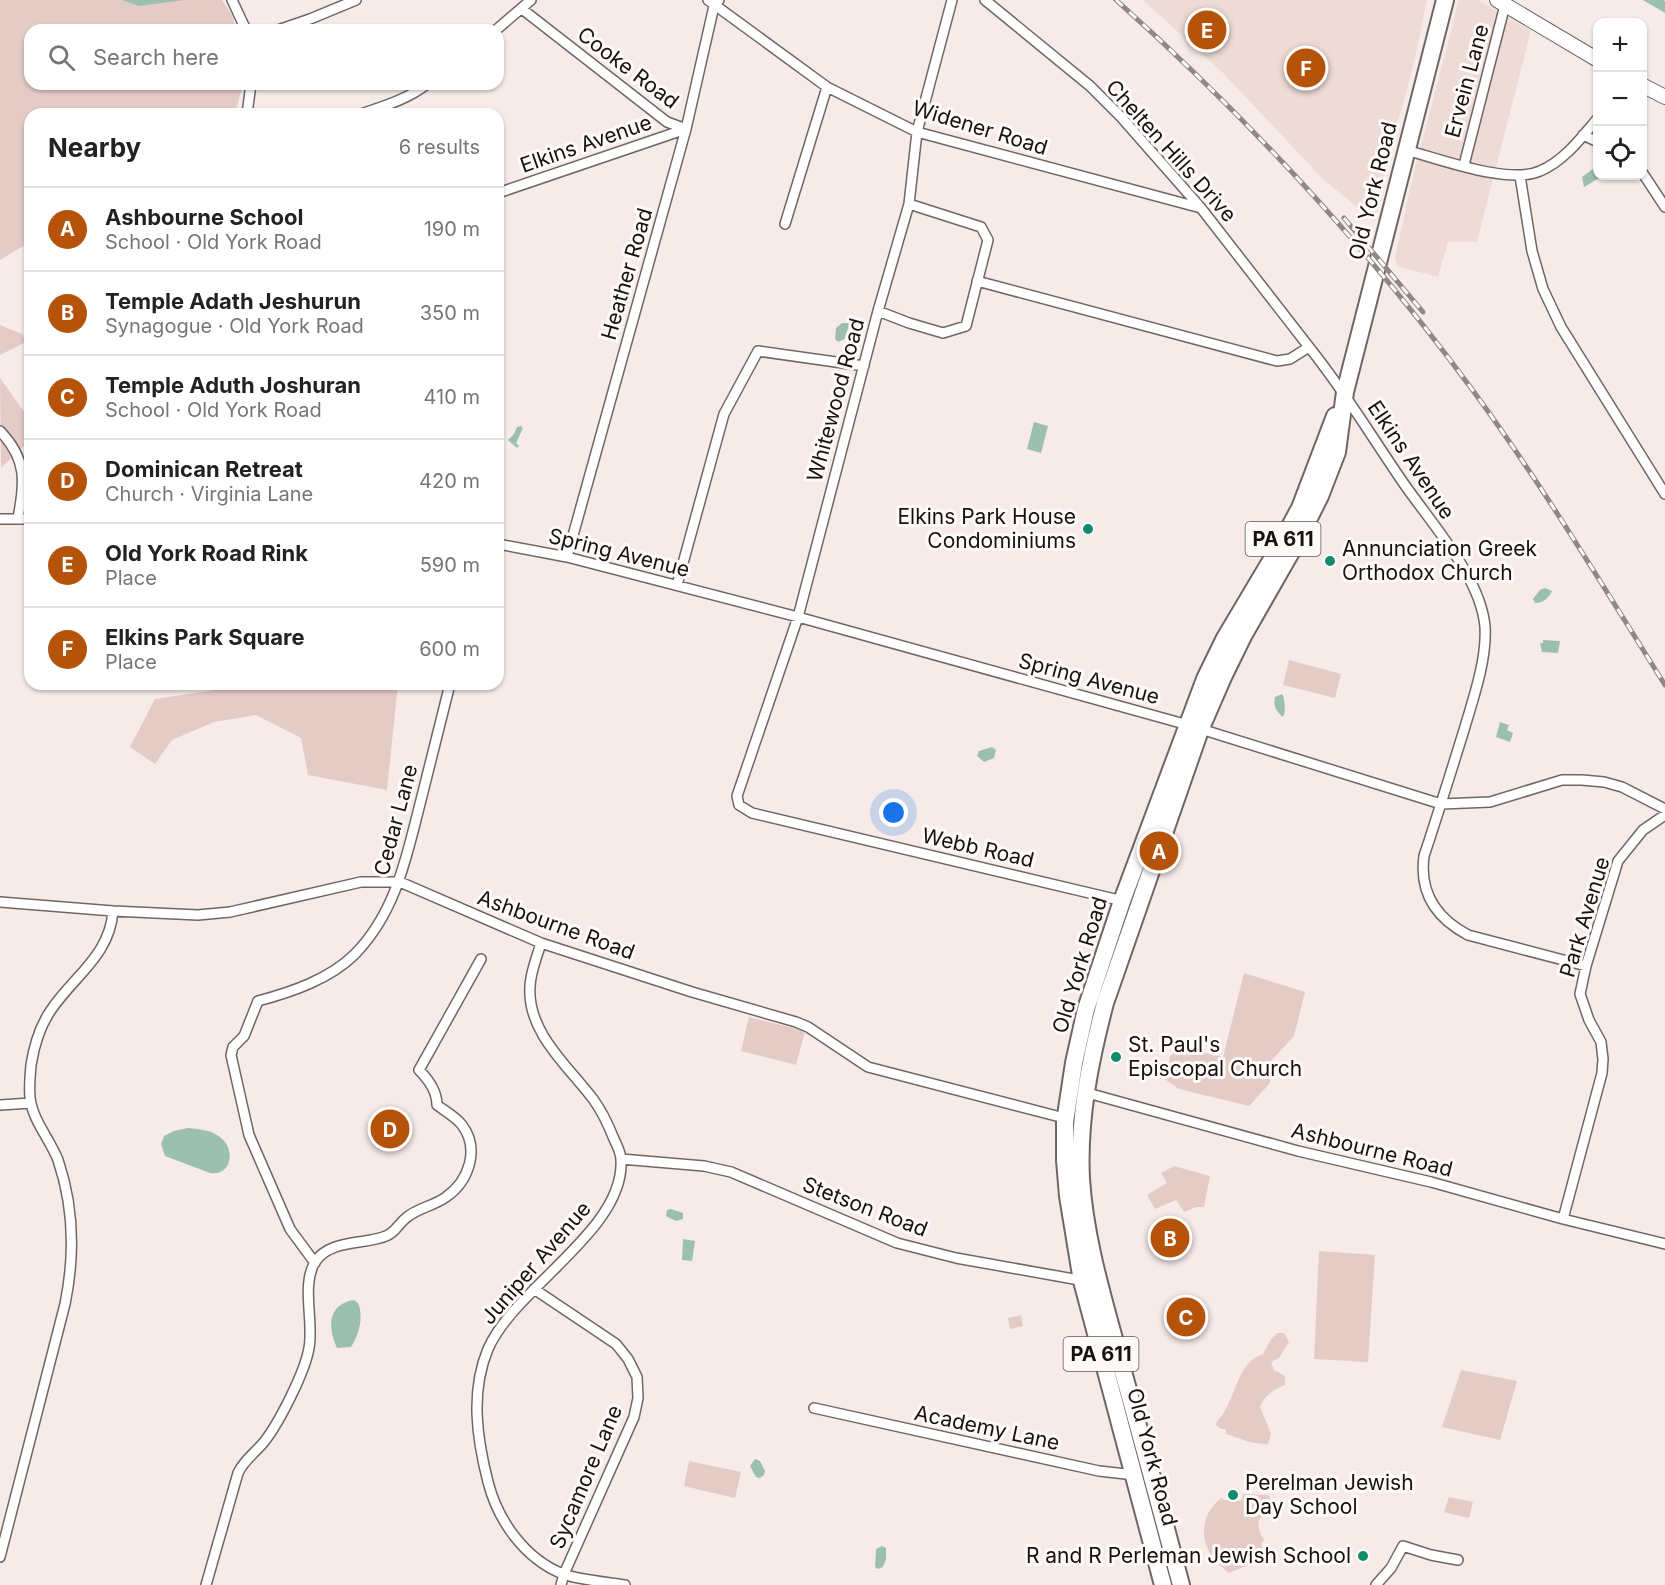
<!DOCTYPE html>
<html lang="en">
<head>
<meta charset="utf-8">
<style>
	:root { --surface:#fff; --page:#f2f2f2; --text:#222; --muted:#767676; --line:#e0e0e0; --accent:#b45309 }
	body { margin:0; font-family:Inter,sans-serif; background:var(--page); color:var(--text) }
	.controls { position:absolute; right:18px; top:18px; display:grid; overflow:hidden; border-radius:12px; box-shadow:0 2px 4px #0004 }
	.controls button { width:54px; height:54px; display:grid; place-items:center; padding:0; border:0; border-bottom:2px solid var(--line); background:var(--surface); color:var(--text); font:30px sans-serif }
	.you { position:absolute; left:894px; top:813px; width:21px; height:21px; margin:-15px; border:4px solid #fff; border-radius:50%; background:#1a73e8; box-shadow:0 0 0 9px #1a73e833 }
	.badge { display:grid; place-items:center; width:39px; height:39px; border-radius:50%; background:var(--accent); color:#fff; font-size:20px; font-weight:700 }
	.pin { position:absolute; translate:-50% -50%; border:3px solid #fff; box-shadow:0 2px 6px #0006 }
	.list { margin:0; padding:0; list-style:none }
	h2 { display:flex; justify-content:space-between; align-items:center; height:78px; margin:0; padding:0 24px; font-size:26px }
	h2 small { font-size:20px; font-weight:400; color:var(--muted) }
	.list li { display:grid; grid-template-columns:39px 1fr auto; gap:18px; align-items:center; box-sizing:border-box; height:84px; padding:0 24px; border-top:2px solid var(--line) }
	.list b { display:block; font-size:22px; white-space:nowrap }
	.list p { margin:0; font-size:20px; white-space:nowrap; color:var(--muted) }
	.list em { font-size:20px; font-style:normal; color:var(--muted) }
	.icon { flex:none; width:33px; height:33px; fill:none; stroke:currentColor; stroke-width:2; stroke-linecap:round; stroke-linejoin:round }
	.map { position:relative; flex:none; width:1665px; height:1585px; overflow:hidden }
	.search { position:absolute; background:var(--surface); box-shadow:0 2px 4px #0004; left:24px; top:24px; width:480px; height:66px; display:flex; align-items:center; gap:15px; box-sizing:border-box; padding:0 21px; border-radius:18px; color:var(--muted); font-size:22px }
	.panel { position:absolute; background:var(--surface); box-shadow:0 2px 4px #0004; left:24px; top:108px; width:480px; height:582px; border-radius:18px }
	.map>svg:first-child { display:block }
	.built { fill:#eedbd6 }
	.green { fill:#e5cbc5 }
	.water { fill:#9bbfb1 }
	.lines { fill:none; stroke-linecap:round; stroke-linejoin:round }
	.street-casing { stroke:#706764; stroke-width:12 }
	.secondary-casing { stroke:#706764; stroke-width:16 }
	.highway-casing { stroke:#706764; stroke-width:20 }
	.street { stroke:#fff; stroke-width:9 }
	.secondary { stroke:#fff; stroke-width:14 }
	.highway { stroke:#fff; stroke-width:16 }
	.rail-casing { stroke:#908887; stroke-width:5 }
	.rail { stroke:#fffaf9; stroke-width:3; stroke-dasharray:9; stroke-linecap:butt }
	.poi-dot { fill:#128a6c; stroke:#fffaf9; stroke-width:2 }
	.labels { text-anchor:middle; stroke-width:6; stroke-linejoin:round; paint-order:stroke }
	.shield { fill:#fffaf9; stroke:#5b5857; stroke-width:1.5 }
	.shield-label { font-size:20px; font-weight:bold; fill:#151211 }
	.street-label { font-size:21px; fill:#151211; stroke:#fffaf9 }
	.poi-label { font-size:21px; fill:#151211; stroke:#fffaf9; text-anchor:start }
</style>
</head>
<body>
<div class="map">
<svg width="1665" height="1585" viewBox="0 0 1665 1585">
	<rect width="100%" height="100%" fill="#f6ebe9"/>
	<path class="built" d="M1143,0h284l-14,67 -28,102 -10,53 -52,-43 -100,-106z
		M1459,0h19l53,30 -54,212h-29l-10,35 -41,-11 -2,-8 16,-74z"/>
	<path class="green" d="M0,0h222l11,17 3,13h-206v54h213l-8,30h-205v128l-30,18z
		M0,325l22,9 4,8 -26,13z
		M0,378l30,42v20l-29,28z
		M1289,660l52,14 -6,24 -52,-13z
		M219,684h179l-11,106 -79,-15 -7,-37 -45,-23 -42,7 -42,18 -17,24 -25,-17 25,-48 60,-9z
		M1244,973l61,19 -11,44 -23,25 -1,22 -21,23 -70,-17 -13,-9 4,-24 11,-8 42,9z
		M749,1017l56,14 -9,34 -55,-14z
		M1174,1166l36,10 -6,31h-8l-12,5 -8,-12 -21,9 -8,-14 20,-12 -6,-10z
		M1319,1251l56,4 -7,107 -54,-3z
		M1021,1315l2,11 -13,3 -2,-11z
		M1277,1333h7l5,9 -10,16 -8,4 3,8 11,6v9c-12,5 -20,10 -25,22l11,27 -3,10c-18,0 -26,-5 -42,-10v-5h-5l-5,-4c1,-6 4,-6 7,-11 13,-19 15,-52 40,-60l7,-13z
		M1461,1370l56,11 -17,59 -58,-13z
		M689,1461l52,11 -6,26 -51,-12z
		M1243,1494l26,1 2,7 -13,20 2,11 4,7 -3,3 5,15 -37,15c-6,-5 -13,-11 -17,-17 -14,-19 -9,-46 10,-58l2,2 17,1z
		M1449,1497l24,5 -4,16 -25,-6z"/>
	<path class="water" d="M122,0h62l-45,6z
		M1643,0h20l2,1v12z
		M1593,169l4,3 2,6 -15,9 -2,-10z
		M842,323h7v2l-4,14 -7,3 -3,-3 1,-11z
		M1034,422l14,4 -7,27 -14,-4z
		M521,426l2,2 -7,15 3,3 -2,2 -9,-8 6,-6 3,-7z
		M649,556l13,4 -1,7 -4,1 -11,-3 -1,-5z
		M1545,588l7,3c-2,6 -10,13 -17,12l-2,-4 7,-9z
		M1543,640l17,1 -2,12 -16,-1 -2,-9h3z
		M1282,694c3,4 4,18 1,23 -7,-5 -10,-12 -8,-20z
		M1500,722l9,3 -2,5 6,3 -3,9 -14,-5z
		M992,747l4,3 -2,8 -10,4 -7,-6 2,-5z
		M188,1128c11,1 23,2 32,9 16,12 12,39 -10,36l-45,-17 -4,-12 3,-8 10,-5z
		M671,1209l12,4v6l-7,2 -10,-5 1,-6z
		M683,1239l12,2 -3,20 -10,-1z
		M354,1300l4,3c6,14 1,32 -7,44l-14,1c-10,-21 -9,-44 17,-48z
		M755,1459l5,2 5,10 -1,4 -4,3 -4,-1 -6,-11z
		M882,1546l4,2v11l-3,8 -5,2 -3,-2 1,-18z"/>
	<g class="lines">
		<defs>
			<path id="street" d="M232,0l14,30
				M708,0l119,87 90,45 284,76
				M952,0l-35,132 -8,72 -31,107 -80,306 -61,179 2,9 13,8 371,88
				M985,0l105,86 31,31 80,91 108,139
				M522,9l145,113 19,7
				M278,30l32,-11 46,-19
				M496,30l35,-30
				M247,114l4,-30
				M361,114c23,-8 47,-15 66,-30
				M1583,135l15,7
				M1406,150c34,9 103,35 134,21 24,-10 42,-34 58,-53
				M1464,165l41,-160
				M1642,172l23,35
				M1520,176l12,75 11,38 18,38 104,167
				M498,193l188,-64
				M785,224l42,-137
				M977,281l300,80 13,-2 19,-12c34,42 61,87 91,131 28,42 81,98 85,149 2,33 -12,72 -21,103 -13,42 -26,84 -40,126 -5,37 12,62 44,79l118,31
				M878,311l31,12 34,10 23,-7 22,-86 -7,-13 -72,-23
				M0,431c27,28 25,51 18,87
				M0,519h30
				M498,544l69,13 231,60 390,108 253,79 49,-2 72,-22h20l22,2 18,5 43,22
				M567,557l119,-428 28,-123 5,-6
				M677,585l47,-171 34,-63 106,15
				M0,902l113,9 85,4 32,-3 131,-30h39l141,61 151,49 104,30 12,5 60,40 200,52
				M541,943c-4,14 -11,30 -11,44 -3,45 38,79 63,112 9,12 15,25 21,40 3,6 7,14 7,21 4,70 -106,127 -133,189 -18,43 -11,90 0,133 10,39 37,77 75,92 17,6 43,8 62,11
				M1084,1092l214,59 133,31 132,37 102,25
				M0,1105l31,-2
				M621,1159l83,7 27,6 166,71 59,15 129,23
				M1563,1219l39,-146 1,-14 -2,-17 -12,-22 -9,-26 6,-28 32,-105 25,-31 22,-15
				M315,1263l-25,-34 -41,-94 -18,-80 2,-8 11,-11 14,-35c34,-9 72,-22 97,-47 42,-43 52,-100 66,-154 10,-39 19,-77 29,-116
				M534,1289l82,55 12,15 9,18 1,21 -4,19 -70,157 -3,11
				M814,1408l285,63 36,4
				M0,1557l65,-253c10,-49 9,-97 -7,-144 -8,-21 -26,-40 -28,-63 -1,-10 0,-21 1,-32 3,-19 9,-39 20,-55 23,-34 59,-55 62,-99
				M206,1585l32,-112c6,-13 17,-20 26,-31 15,-19 41,-70 45,-94 5,-27 -8,-63 6,-86 15,-23 49,-17 71,-26 10,-4 12,-12 20,-18 11,-10 28,-12 40,-21 23,-16 34,-48 16,-72 -6,-8 -17,-14 -25,-20 0,-14 -8,-25 -18,-35l62,-111
				M1376,1585l15,-17 12,-22 28,9 27,5"/>
			<path id="secondary" d="M1497,0l101,60
				M1642,85l23,12"/>
			<path id="highway" d="M1163,1585l-81,-304 -14,-85 -3,-36v-38l9,-59 12,-54 36,-108 83,-222 20,-41 50,-84 25,-46 35,-92
				M1181,1585c-20,-75 -40,-150 -61,-224 -16,-60 -35,-120 -39,-182 -3,-60 9,-119 24,-176l95,-273 23,-53 20,-41 56,-98 21,-42 17,-44 8,-60 100,-392"/>
		</defs>
		<use href="#street" class="street-casing"/>
		<use href="#secondary" class="secondary-casing"/>
		<use href="#highway" class="highway-casing"/>
		<use href="#street" class="street"/>
		<use href="#secondary" class="secondary"/>
		<use href="#highway" class="highway"/>
		<defs>
			<path id="rail" d="M1116,0c132,118 253,249 358,392 69,94 129,194 191,293
				M1344,218l79,94"/>
		</defs>
		<use href="#rail" class="rail-casing"/>
		<use href="#rail" class="rail"/>
	</g>
	<g class="poi-dot">
		<circle cx="1088" cy="529" r="6"/>
		<circle cx="1330" cy="561" r="6"/>
		<circle cx="1116" cy="1057" r="6"/>
		<circle cx="1233" cy="1495" r="6"/>
		<circle cx="1363" cy="1556" r="6"/>
	</g>
	<g class="labels">
		<g class="shield">
			<rect x="1245.5" y="522" width="75" height="34" rx="4.5"/>
			<rect x="1063.5" y="1337" width="75" height="34" rx="4.5"/>
		</g>
		<g class="shield-label">
			<text x="1283" y="546">PA 611</text>
			<text x="1101" y="1361">PA 611</text>
		</g>
		<g class="street-label">
			<text transform="translate(628 68) rotate(37)" y="7">Cooke Road</text>
			<text transform="translate(1467 81) rotate(-75)" y="7">Ervein Lane</text>
			<text transform="translate(980 128) rotate(17)" y="7">Widener Road</text>
			<text transform="translate(586 144) rotate(-19)" y="7">Elkins Avenue</text>
			<text transform="translate(1171 151) rotate(48)" y="7">Chelten Hills Drive</text>
			<text transform="translate(1373 191) rotate(-76)" y="7">Old York Road</text>
			<text transform="translate(627 274) rotate(-74)" y="7">Heather Road</text>
			<text transform="translate(836 400) rotate(-75)" y="7">Whitewood Road</text>
			<text transform="translate(1411 460) rotate(56)" y="7">Elkins Avenue</text>
			<text transform="translate(619 553) rotate(14)" y="7">Spring Avenue</text>
			<text transform="translate(1089 679) rotate(15)" y="7">Spring Avenue</text>
			<text transform="translate(396 820) rotate(-75)" y="7">Cedar Lane</text>
			<text transform="translate(978 848) rotate(13)" y="7">Webb Road</text>
			<text transform="translate(1585 917) rotate(-73)" y="7">Park Avenue</text>
			<text transform="translate(556 925) rotate(20)" y="7">Ashbourne Road</text>
			<text transform="translate(1080 965) rotate(-73)" y="7">Old York Road</text>
			<text transform="translate(1372 1150) rotate(14)" y="7">Ashbourne Road</text>
			<text transform="translate(865 1207) rotate(21)" y="7">Stetson Road</text>
			<text transform="translate(536 1263) rotate(-49)" y="7">Juniper Avenue</text>
			<text transform="translate(987 1428) rotate(12)" y="7">Academy Lane</text>
			<text transform="translate(1152 1457) rotate(75)" y="7">Old York Road</text>
			<text transform="translate(586 1477) rotate(-67)" y="7">Sycamore Lane</text>
		</g>
		<g class="poi-label">
			<text x="1076" y="524" text-anchor="end">Elkins Park House<tspan x="1076" dy="24">Condominiums</tspan></text>
			<text x="1342" y="556">Annunciation Greek<tspan x="1342" dy="24">Orthodox Church</tspan></text>
			<text x="1128" y="1052">St. Paul's<tspan x="1128" dy="24">Episcopal Church</tspan></text>
			<text x="1245" y="1490">Perelman Jewish<tspan x="1245" dy="24">Day School</tspan></text>
			<text x="1351" y="1563" text-anchor="end">R and R Perleman Jewish School</text>
		</g>
	</g>
</svg>
<div class="controls">
<button>+</button>
<button>−</button>
<button><svg class="icon" aria-label="locate" viewBox="0 0 24 24"><circle cx="12" cy="12" r="6"/><path d="M12 2v4M12 18v4M2 12h4M18 12h4"/></svg></button>
</div>
<div class="you"></div>
<div class="pin badge" style="left:1159px;top:851px">A</div>
<div class="pin badge" style="left:1170px;top:1238px">B</div>
<div class="pin badge" style="left:1186px;top:1317px">C</div>
<div class="pin badge" style="left:390px;top:1129px">D</div>
<div class="pin badge" style="left:1207px;top:30px">E</div>
<div class="pin badge" style="left:1306px;top:68px">F</div>
<div class="search"><svg class="icon" aria-label="search" viewBox="0 0 24 24"><circle cx="10" cy="10" r="6"/><path d="M15 15l6 6"/></svg>Search here</div>
<section class="panel">
<h2>Nearby<small>6 results</small></h2>
<ul class="list">
<li><span class="badge">A</span><div><b>Ashbourne School</b><p>School · Old York Road</p></div><em>190 m</em></li>
<li><span class="badge">B</span><div><b>Temple Adath Jeshurun</b><p>Synagogue · Old York Road</p></div><em>350 m</em></li>
<li><span class="badge">C</span><div><b>Temple Aduth Joshuran</b><p>School · Old York Road</p></div><em>410 m</em></li>
<li><span class="badge">D</span><div><b>Dominican Retreat</b><p>Church · Virginia Lane</p></div><em>420 m</em></li>
<li><span class="badge">E</span><div><b>Old York Road Rink</b><p>Place</p></div><em>590 m</em></li>
<li><span class="badge">F</span><div><b>Elkins Park Square</b><p>Place</p></div><em>600 m</em></li>
</ul>
</section>
</div>
</body>
</html>
